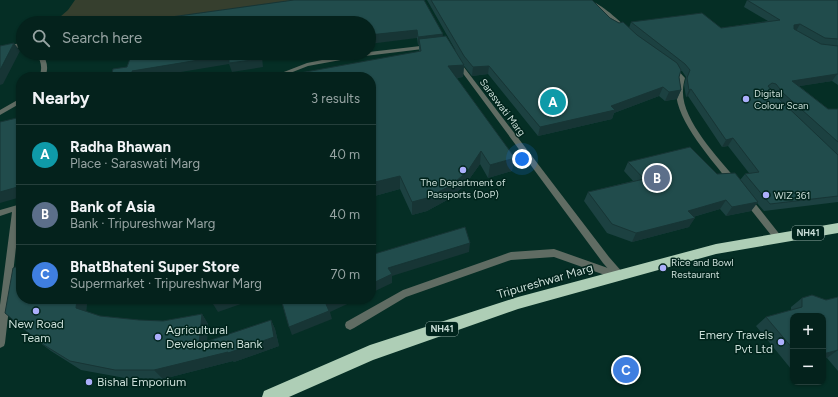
<!DOCTYPE html>
<html lang="en">
<head>
<meta charset="utf-8">
<style>
	:root { --surface:#04221c; --page:#0d2a25; --text:#f1f3f6; --muted:#97a4a3; --line:#253f3b; --accent:#acaffb }
	body { margin:0; font-family:Figtree,sans-serif; background:var(--page); color:var(--text) }
	.controls { position:absolute; right:12px; bottom:12px; display:grid; overflow:hidden; border-radius:8px; box-shadow:0 1px 3px #0004 }
	.controls button { width:36px; height:36px; display:grid; place-items:center; padding:0; border:0; border-bottom:1px solid var(--line); background:var(--surface); color:var(--text); font:20px sans-serif }
	.you { position:absolute; left:522px; top:159px; width:14px; height:14px; margin:-10px; border:3px solid #fff; border-radius:50%; background:#1a73e8; box-shadow:0 0 0 6px #1a73e833 }
	.badge { display:grid; place-items:center; width:26px; height:26px; border-radius:50%; background:var(--accent); color:#fff; font-size:13px; font-weight:700 }
	.pin { position:absolute; translate:-50% -50%; border:2px solid #fff; box-shadow:0 1px 4px #0006 }
	.list { margin:0; padding:0; list-style:none }
	h2 { display:flex; justify-content:space-between; align-items:center; height:52px; margin:0; padding:0 16px; font-size:17px }
	h2 small { font-size:13px; font-weight:400; color:var(--muted) }
	.list li { display:grid; grid-template-columns:26px 1fr auto; gap:12px; align-items:center; box-sizing:border-box; height:60px; padding:0 16px; border-top:1px solid var(--line) }
	.list b { display:block; font-size:15px; white-space:nowrap }
	.list p { margin:0; font-size:13px; white-space:nowrap; color:var(--muted) }
	.list em { font-size:13px; font-style:normal; color:var(--muted) }
	.icon { flex:none; width:22px; height:22px; fill:none; stroke:currentColor; stroke-width:2; stroke-linecap:round; stroke-linejoin:round }
	.map { position:relative; flex:none; width:838px; height:397px; overflow:hidden }
	.search { position:absolute; background:var(--surface); box-shadow:0 1px 3px #0004; left:16px; top:16px; width:360px; height:44px; display:flex; align-items:center; gap:10px; box-sizing:border-box; padding:0 14px; border-radius:22px; color:var(--muted); font-size:15px }
	.panel { position:absolute; background:var(--surface); box-shadow:0 1px 3px #0004; left:16px; top:72px; width:360px; height:232px; border-radius:16px }
	.map>svg:first-child { display:block }
	.green { fill:#363f2e }
	.lines { fill:none; stroke-linecap:round; stroke-linejoin:round }
	.lane { fill:#606c63; fill-rule:evenodd }
	.street { fill:#606c63; fill-rule:evenodd }
	.highway { fill:#aeceb6; fill-rule:evenodd }
	.wall { fill:#1c4141 }
	.shaded-wall { fill:#173535 }
	.building { fill:#214c4c; stroke:#173535 }
	.poi-dot { fill:#acaffb; stroke:#00241c; stroke-width:1.5 }
	.labels { text-anchor:middle; stroke-width:3; stroke-linejoin:round; paint-order:stroke }
	.shield { fill:#00241c; stroke:#8da6a0; stroke-width:1 }
	.shield-label { font-size:9px; font-weight:bold; fill:#caded8 }
	.poi-label { font-size:10px; fill:#caded8; stroke:#00241c; text-anchor:start }
	.street-label { font-size:10px; fill:#caded8; stroke:#00241c }
	.near-street-label { font-size:12px; fill:#caded8; stroke:#00241c }
	.near-poi-label { font-size:12px; fill:#caded8; stroke:#00241c; text-anchor:start }
</style>
</head>
<body>
<div class="map">
<svg width="838" height="397" viewBox="0 0 838 397">
	<rect width="100%" height="100%" fill="#052e25"/>
	<path class="green" d="M75,0h239l-171,23h-90l15,-13z"/>
	<g class="lines">
		<path class="lane" d="M429,45l3,2 -1,1 -74,9 -49,9 -28,11h-9l36,-14 50,-10h12v-1z
			M36,53h6c5,8 7,15 3,24h-6c4,-9 2,-16 -3,-24z
			M21,98v5l-21,12v-5z
			M21,204l-16,139 -1,3 -4,2v-43l12,-93 -12,4v-6z
			M554,249l68,24 2,3 -2,3 -3,1 -65,-23 -43,3 -105,37 -52,31 -4,2 -4,-2 -1,-3 1,-3 57,-32 108,-38z"/>
		<path class="street" d="M585,0c13,0 32,19 42,28v2h-4l-13,-12z
			M23,43v4l-23,3v-4z
			M458,61l2,1 149,195 14,16 2,3 -2,3 -3,1 -3,-1 -14,-16 -147,-199 -1,-1z
			M672,65l2,1 11,12c-1,4 -2,8 -2,12 -2,29 35,68 53,89l1,2 -1,2h-6c-17,-22 -55,-63 -54,-93 1,-4 2,-8 3,-12l-10,-11z
			M747,196l3,1 31,39 1,2 -1,2h-6l-31,-39 -1,-2 1,-2z"/>
		<path class="highway" d="M838,223v10l-122,21 -198,55 -145,51 -84,37h-27l2,-6 106,-46 148,-48 198,-53z"/>
	</g>
	<path class="wall" d="M294,0l149,36 13,15 -29,-51h165l18,18 19,10 2,-6 90,6 47,-7 -24,-14 3,-7h91v85l-6,-4 -33,5 29,23h10v93l-74,9 -7,-8 -6,8 -25,5 -6,-7 -27,8 -4,10 -57,15 -25,-9 -23,-32 4,-9 45,-11 -9,-10 4,-9 89,12 23,6 5,-6 4,-1 -21,-27 -6,1 -34,-51 -2,1 -2,-12 2,-8 -4,-6h-1l-2,6 2,13 -4,9 -12,2 -6,-5 -45,17 -2,6 -74,17 -50,-62 -16,2 -8,-10 -1,11 -6,1 55,93 -24,7 -8,-14 -15,21 -16,14 -22,12 -15,4 -12,-26 -29,8v-120l48,-26v-6h-1l-1,-7z
		M838,297v74l-11,-13 -34,-42v53h-2l-35,-43 10,-9 25,-7v-3l11,-9 24,2z
		M21,299h66l-1,13 14,4 39,4 24,1 39,-7 6,10 -1,18 64,-22 4,9 4,17 -45,16 -1,-1 -70,18 -38,-1 -44,-8 -30,-19 -12,-9z"/>
	<path class="shaded-wall" d="M800,24l-4,7 -6,1 4,-7z
		M417,30v8l-48,6v-9z
		M443,34l-1,8 -23,-3v6h-1v-8z
		M14,43l6,8 -17,33 -3,1v-15z
		M260,53h32l-30,4 1,10 -31,5 -3,-8 -78,13h-18l-1,-6 97,-16z
		M464,65l-1,12 -15,2v-13z
		M489,66l-1,8 -16,2 1,-9z
		M837,74l-5,7 -44,7 4,-7z
		M663,87l-4,9 -45,17 -2,6 -74,17 2,-9 71,-21z
		M691,89l-3,7 -2,1 3,-7z
		M681,90l-4,9 -12,2 4,-9z
		M733,138l-5,8 -6,1 4,-7z
		M481,151l-1,13 -15,21 -16,14 -22,12 -15,4v-13z
		M515,158l-3,13 -24,7 2,-13z
		M400,176v13l-29,8v-14z
		M21,186v11l-21,6v-11z
		M726,200l-6,9 -38,11 6,-9z
		M758,202l-7,9 -25,5 6,-9z
		M695,218l-6,9 -57,15 4,-9z
		M470,243l-1,9 -77,24v7l-21,10v-9l17,-16z
		M77,299h10l-1,19 -10,-10z
		M226,299h29l-37,13 -5,-8z
		M338,299h20l-28,13 2,7 -40,16 -3,-8 37,-23z
		M202,314l6,10 -2,29 -7,-9z
		M271,320l4,9 4,17 -45,16 -1,-1 -70,18 -9,-9z
		M838,350l-11,8 -4,1v-5z"/>
	<path class="building" d="M294,0h130l19,34 -25,3 -1,-7 -48,5v-12h-228l1,-2z
		M431,0h161l18,18 9,5 4,-1 14,13 40,28 4,7 -2,7 2,13 -12,2 -6,-5 -52,19 4,4 -75,17 -51,-61 -16,1 -9,-11z
		M747,0h91v39l-13,-1 -25,-14 -6,1v4l27,15 17,2v28h-1l-45,7 36,28h10v33l-55,-49 -7,-9 -4,-1 -4,3 9,11 61,58v41l-68,8 -25,-30 14,-2 -26,-34 -7,2 -35,-51 -2,1 -2,-12 3,-8 -5,-6 -54,-42 71,-9 19,15 59,-8z
		M446,36l18,29 -16,1 67,92 -25,7 -9,-14 -14,21 -17,14 -23,12 -15,4 -12,-26 -29,7v-106h-93l143,-26 -2,-12z
		M14,43l-14,27v-24z
		M132,53h128v6l-31,4v-8l-97,16 1,6h-36l15,-4 1,-4 14,-2z
		M21,117v69l-21,6v-70z
		M690,147l27,27 18,-1 23,29 -26,5 -6,-7 -38,11 7,7 -59,15 -24,-9 -24,-32 56,-13 -16,-17z
		M465,227l5,16 -82,25 4,6 -21,10v-29z
		M21,265v34h56l-1,9 24,8 39,4 24,1 39,-7 -3,30 72,-24 3,17 -46,16v-1l-74,18h-39l-45,-9 -31,-19 -34,-29 8,-45z
		M812,295l14,5 12,-3v53l-15,4v-38h-30v33l-27,-32 36,-10v-9z
		M212,299h14l-13,5z
		M281,299h57l-12,5 3,7 -40,16z"/>
	<g class="poi-dot">
		<circle cx="746" cy="99" r="4"/>
		<circle cx="463" cy="170" r="4"/>
		<circle cx="766" cy="195" r="4"/>
		<circle cx="663" cy="268" r="4"/>
		<circle cx="36" cy="311" r="4"/>
		<circle cx="158" cy="337" r="4"/>
		<circle cx="781" cy="342" r="4"/>
		<circle cx="89" cy="382" r="4"/>
	</g>
	<g class="labels">
		<g class="shield">
			<rect x="792" y="226" width="32" height="14" rx="3"/>
			<rect x="426" y="322" width="32" height="14" rx="3"/>
		</g>
		<g class="shield-label">
			<text x="808" y="236">NH41</text>
			<text x="442" y="332">NH41</text>
		</g>
		<g class="poi-label">
			<text x="754" y="97">Digital<tspan x="754" dy="12">Colour Scan</tspan></text>
			<text x="463" y="186" text-anchor="middle">The Department of<tspan x="463" dy="12">Passports (DoP)</tspan></text>
			<text x="774" y="199">WIZ 361</text>
			<text x="671" y="266">Rice and Bowl<tspan x="671" dy="12">Restaurant</tspan></text>
		</g>
		<g class="street-label">
			<text transform="translate(503 107) rotate(53)" y="4">Saraswati Marg</text>
		</g>
		<g class="near-street-label">
			<text transform="translate(545 281) rotate(-16)" y="4">Tripureshwar Marg</text>
		</g>
		<g class="near-poi-label">
			<text x="36" y="328" text-anchor="middle">New Road<tspan x="36" dy="14">Team</tspan></text>
			<text x="166" y="334">Agricultural<tspan x="166" dy="14">Developmen Bank</tspan></text>
			<text x="773" y="339" text-anchor="end">Emery Travels<tspan x="773" dy="14">Pvt Ltd</tspan></text>
			<text x="97" y="386">Bishal Emporium</text>
		</g>
	</g>
</svg>
<div class="controls">
<button>+</button>
<button>−</button>
</div>
<div class="you"></div>
<div class="pin badge" style="left:553px;top:102px;background:#0f9aa8">A</div>
<div class="pin badge" style="left:657px;top:178px;background:#5c6f8a">B</div>
<div class="pin badge" style="left:626px;top:370px;background:#3f7fe0">C</div>
<div class="search"><svg class="icon" aria-label="search" viewBox="0 0 24 24"><circle cx="10" cy="10" r="6"/><path d="M15 15l6 6"/></svg>Search here</div>
<section class="panel">
<h2>Nearby<small>3 results</small></h2>
<ul class="list">
<li><span class="badge" style="background:#0f9aa8">A</span><div><b>Radha Bhawan</b><p>Place · Saraswati Marg</p></div><em>40 m</em></li>
<li><span class="badge" style="background:#5c6f8a">B</span><div><b>Bank of Asia</b><p>Bank · Tripureshwar Marg</p></div><em>40 m</em></li>
<li><span class="badge" style="background:#3f7fe0">C</span><div><b>BhatBhateni Super Store</b><p>Supermarket · Tripureshwar Marg</p></div><em>70 m</em></li>
</ul>
</section>
</div>
</body>
</html>
